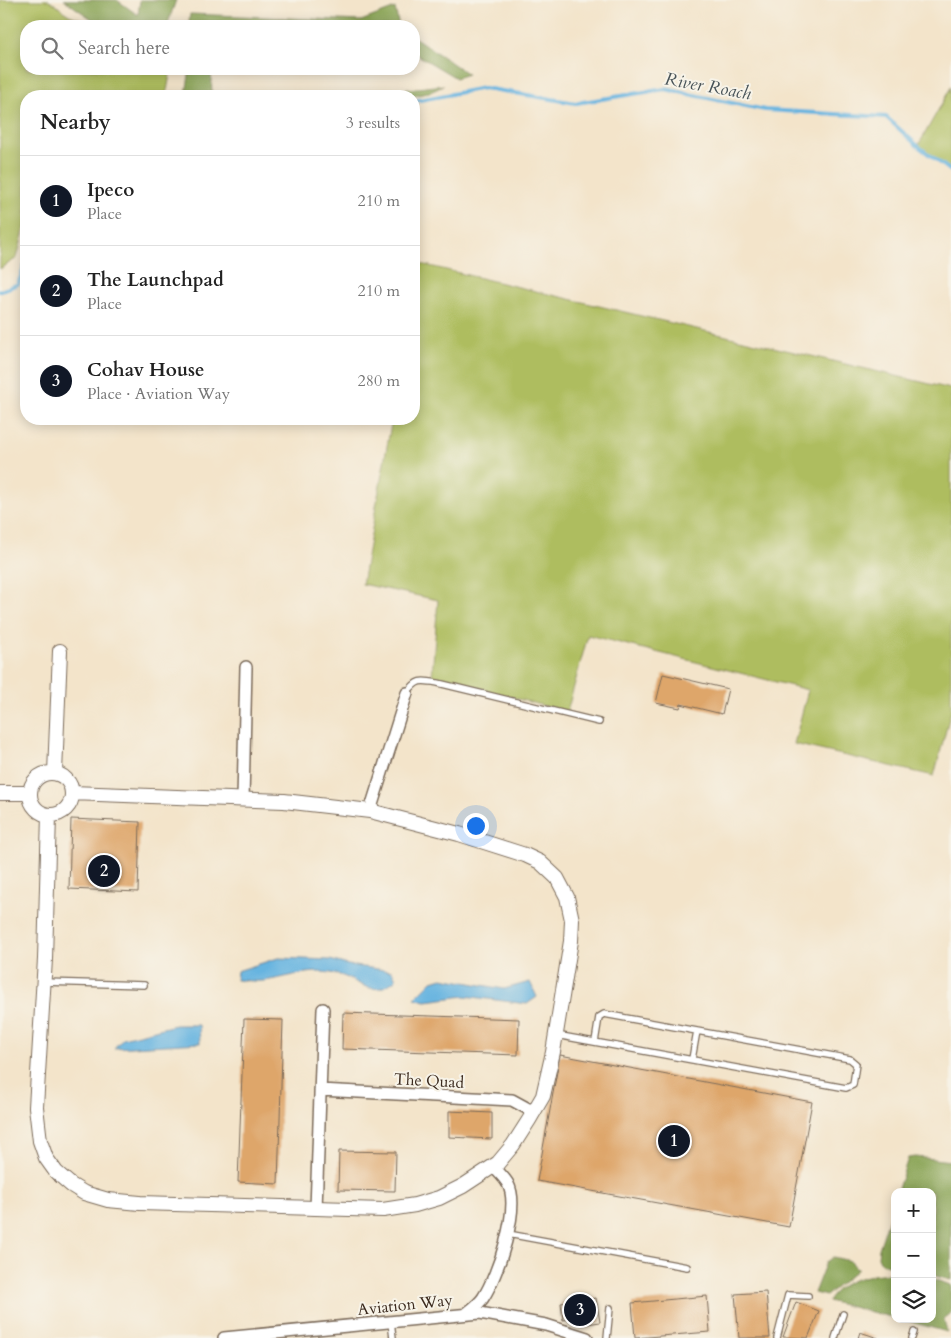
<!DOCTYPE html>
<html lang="en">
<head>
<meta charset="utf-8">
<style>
	:root { --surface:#fff; --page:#f2f2f2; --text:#222; --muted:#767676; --line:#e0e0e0; --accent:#111827 }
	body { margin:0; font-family:Cardo,serif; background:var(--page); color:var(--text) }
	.controls { position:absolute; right:15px; bottom:15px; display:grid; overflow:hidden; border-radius:10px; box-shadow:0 2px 12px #0003 }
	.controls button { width:45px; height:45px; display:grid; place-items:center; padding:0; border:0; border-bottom:1px solid var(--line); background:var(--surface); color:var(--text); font:25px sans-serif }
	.you { position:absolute; left:475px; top:825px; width:18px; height:18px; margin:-12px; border:4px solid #fff; border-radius:50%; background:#1a73e8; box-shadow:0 0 0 8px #1a73e833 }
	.badge { display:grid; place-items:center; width:32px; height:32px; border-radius:50%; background:var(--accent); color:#fff; font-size:16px; font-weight:700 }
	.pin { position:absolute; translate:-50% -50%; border:2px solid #fff; box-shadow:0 1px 5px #0006 }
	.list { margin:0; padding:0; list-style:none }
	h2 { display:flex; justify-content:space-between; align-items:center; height:65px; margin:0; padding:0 20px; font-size:21px }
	h2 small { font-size:16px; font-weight:400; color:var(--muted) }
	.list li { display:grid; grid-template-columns:32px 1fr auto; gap:15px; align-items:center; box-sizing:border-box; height:90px; padding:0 20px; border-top:1px solid var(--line) }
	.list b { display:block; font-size:19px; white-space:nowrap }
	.list p { margin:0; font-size:16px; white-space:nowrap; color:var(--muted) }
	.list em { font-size:16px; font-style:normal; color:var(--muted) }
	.icon { flex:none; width:28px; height:28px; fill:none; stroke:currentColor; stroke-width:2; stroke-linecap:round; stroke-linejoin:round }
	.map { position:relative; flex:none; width:951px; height:1338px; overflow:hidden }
	.search { position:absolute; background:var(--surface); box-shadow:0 2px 12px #0003; left:20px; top:20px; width:400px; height:55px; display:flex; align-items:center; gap:12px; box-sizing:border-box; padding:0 18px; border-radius:20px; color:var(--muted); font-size:19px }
	.panel { position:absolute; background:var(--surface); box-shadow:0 2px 12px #0003; left:20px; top:90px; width:400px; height:335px; border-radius:20px }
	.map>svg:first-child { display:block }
	.green { fill:#aebd5f; stroke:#74743e }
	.forest { fill:#8aa456; stroke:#62673a }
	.water { fill:#66b4e0; stroke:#506f7f }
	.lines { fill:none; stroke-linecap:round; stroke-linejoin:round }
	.stream { stroke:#66b4e0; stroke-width:4 }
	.building { fill:#dea66a }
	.service-casing { stroke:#7b6b5a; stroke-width:8 }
	.minor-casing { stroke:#7b6b5a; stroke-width:14 }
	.tertiary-casing { stroke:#7b6b5a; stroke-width:16 }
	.service { stroke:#fff; stroke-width:5.5 }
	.minor { stroke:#fff; stroke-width:11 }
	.tertiary { stroke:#fff; stroke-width:14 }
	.labels { text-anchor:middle; stroke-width:4; stroke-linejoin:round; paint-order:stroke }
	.street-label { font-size:16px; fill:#3b2a1e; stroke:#f7f3e8 }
	.water-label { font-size:18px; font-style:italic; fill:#485358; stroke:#f7f3e8 }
</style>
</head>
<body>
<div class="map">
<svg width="951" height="1338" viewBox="0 0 951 1338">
	<rect width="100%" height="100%" fill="#f7f3e8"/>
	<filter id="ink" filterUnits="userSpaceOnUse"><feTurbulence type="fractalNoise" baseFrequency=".02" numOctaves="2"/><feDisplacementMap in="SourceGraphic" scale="10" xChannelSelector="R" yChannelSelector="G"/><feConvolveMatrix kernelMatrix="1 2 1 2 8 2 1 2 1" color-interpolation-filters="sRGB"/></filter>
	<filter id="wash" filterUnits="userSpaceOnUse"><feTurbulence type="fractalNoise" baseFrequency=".0096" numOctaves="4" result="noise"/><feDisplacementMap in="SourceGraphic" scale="20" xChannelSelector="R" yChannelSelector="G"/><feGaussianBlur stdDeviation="1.12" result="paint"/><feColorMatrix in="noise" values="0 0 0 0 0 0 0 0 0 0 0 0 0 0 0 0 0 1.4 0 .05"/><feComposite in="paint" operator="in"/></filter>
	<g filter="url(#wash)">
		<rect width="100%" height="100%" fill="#f3e4ca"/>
		<path class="green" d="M0,0h49l20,15 30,11h-73v43h145l-5,27h-140v127l-9,35 -17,11z
			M951,87v84l-33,-25z
			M421,264l530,125v322l-17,65 -140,-32 14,-54 -220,-55 -21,77 -135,-36 6,-76 -76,-16 30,-165h22v-116z"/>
		<path class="forest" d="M64,0h53l21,15 2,-15h36l-9,26h-65z
			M395,8l4,18h-206l-4,-4 1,-8 171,7z
			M414,37l54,37 -12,4 -42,-25z
			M190,69h21l1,26 44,1h-74l4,-2z
			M444,85c-27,18 -67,11 -98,11z
			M916,1157l35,4v119l-19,-5v-83h-35l11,-34z
			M895,1200v67l-14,-4 -3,-6 1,-8z
			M833,1257l17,4 8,8 -32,27 -12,-3 12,-31z
			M895,1273v45l-67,-17c14,-23 42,-27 67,-28z
			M932,1279l19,6v28l-7,6 3,13 -46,-13h31z"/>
		<path class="water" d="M278,958l52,2 18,5 44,6 4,8c-25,22 -36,0 -60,-5 -26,-6 -48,4 -73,7 -8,1 -18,-1 -27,-1l1,-9z
			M442,978l62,11 26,-7 7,15 -10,7 -62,-8 -39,5 -11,-3 17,-17z
			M175,1025h24l1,18 -86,5 9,-10z"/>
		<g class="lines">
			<path class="stream" d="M414,101l70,-13 92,15 89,-14 100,21 121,7 32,29 33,25
				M0,291l18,-7 8,-21"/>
		</g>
		<g id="blocks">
			<path class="building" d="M663,674l65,15 -6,25 -41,-10 -1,4 -24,-5z
				M71,819l69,3 -2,70 -69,-3z
				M343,1013l176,6 -1,36 -176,-6z
				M244,1019l39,1 -5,164 -40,-2z
				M560,1055l252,47 -23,125 -252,-46z
				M449,1111l43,2v26l-43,-2z
				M339,1151l57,1 -1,39 -57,-1z
				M766,1292l4,46h-31l-4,-44z
				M707,1296l3,36 -75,6 -3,-35z
				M596,1298l4,24 -19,3 -1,-7 -17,2 -2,-17z
				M796,1302l23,9 -11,27 -25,-1z
				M860,1332l18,6h-20z"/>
		</g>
	</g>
	<g filter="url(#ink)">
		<use href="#blocks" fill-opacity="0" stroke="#7b6b5a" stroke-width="1"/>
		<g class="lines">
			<defs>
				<path id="service" d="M407,693c10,-14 14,-13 31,-10l161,39
					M44,982l100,3
					M556,1035l290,53 7,-3 3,-21 -6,-5 -246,-45 -5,3 -4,25
					M692,1059l5,-28
					M508,1234l179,33
					M391,1322l2,16
					M607,1338l3,-30
					M777,1338l11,-43 20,1
					M835,1338l8,-24
					M912,1338l2,-6"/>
				<path id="minor" d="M243,800l3,-133
					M370,811l37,-118
					M320,1090l192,10 22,12
					M316,1209l7,-200
					M466,1314c6,-5 13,-10 17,-16 14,-21 38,-90 25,-114 -3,-6 -10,-12 -15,-18
					M224,1338l256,-25 66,12 41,13"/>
				<path id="tertiary" d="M55,773l5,-122
					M30 794a21 21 0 1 1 42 0a21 21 0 1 1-42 0Z
					M0,793h30
					M49,815l-4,144 -9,148 4,34 6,17 10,14 15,13 13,8 24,7 32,3 243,7 32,-5 24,-7 24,-12 35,-23 15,-18 16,-25 14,-24 10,-44 18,-111 1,-21 -5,-23 -10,-19 -17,-16 -15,-7 -66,-21 -89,-23 -86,-10 -212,-8"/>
			</defs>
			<use href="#service" class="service-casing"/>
			<use href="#minor" class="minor-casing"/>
			<use href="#tertiary" class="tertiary-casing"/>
			<use href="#service" class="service"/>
			<use href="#minor" class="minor"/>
			<use href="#tertiary" class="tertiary"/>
		</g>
	</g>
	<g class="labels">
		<g class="street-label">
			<text transform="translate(429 1080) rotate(3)" y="6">The Quad</text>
			<text transform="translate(405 1304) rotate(-6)" y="6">Aviation Way</text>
		</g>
		<g class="water-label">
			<text transform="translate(708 86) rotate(10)" y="6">River Roach</text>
		</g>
	</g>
</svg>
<div class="controls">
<button>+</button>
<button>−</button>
<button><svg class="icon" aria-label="layers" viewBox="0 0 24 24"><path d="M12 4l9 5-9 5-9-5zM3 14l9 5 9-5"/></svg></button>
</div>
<div class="you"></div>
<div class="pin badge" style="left:674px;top:1141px">1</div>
<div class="pin badge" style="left:104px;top:871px">2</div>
<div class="pin badge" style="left:580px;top:1310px">3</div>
<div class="search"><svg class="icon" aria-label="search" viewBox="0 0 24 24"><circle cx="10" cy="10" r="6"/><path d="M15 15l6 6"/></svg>Search here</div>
<section class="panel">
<h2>Nearby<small>3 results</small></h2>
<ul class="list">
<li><span class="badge">1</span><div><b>Ipeco</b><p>Place</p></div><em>210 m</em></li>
<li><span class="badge">2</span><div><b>The Launchpad</b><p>Place</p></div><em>210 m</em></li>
<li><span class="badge">3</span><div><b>Cohav House</b><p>Place · Aviation Way</p></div><em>280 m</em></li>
</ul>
</section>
</div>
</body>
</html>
